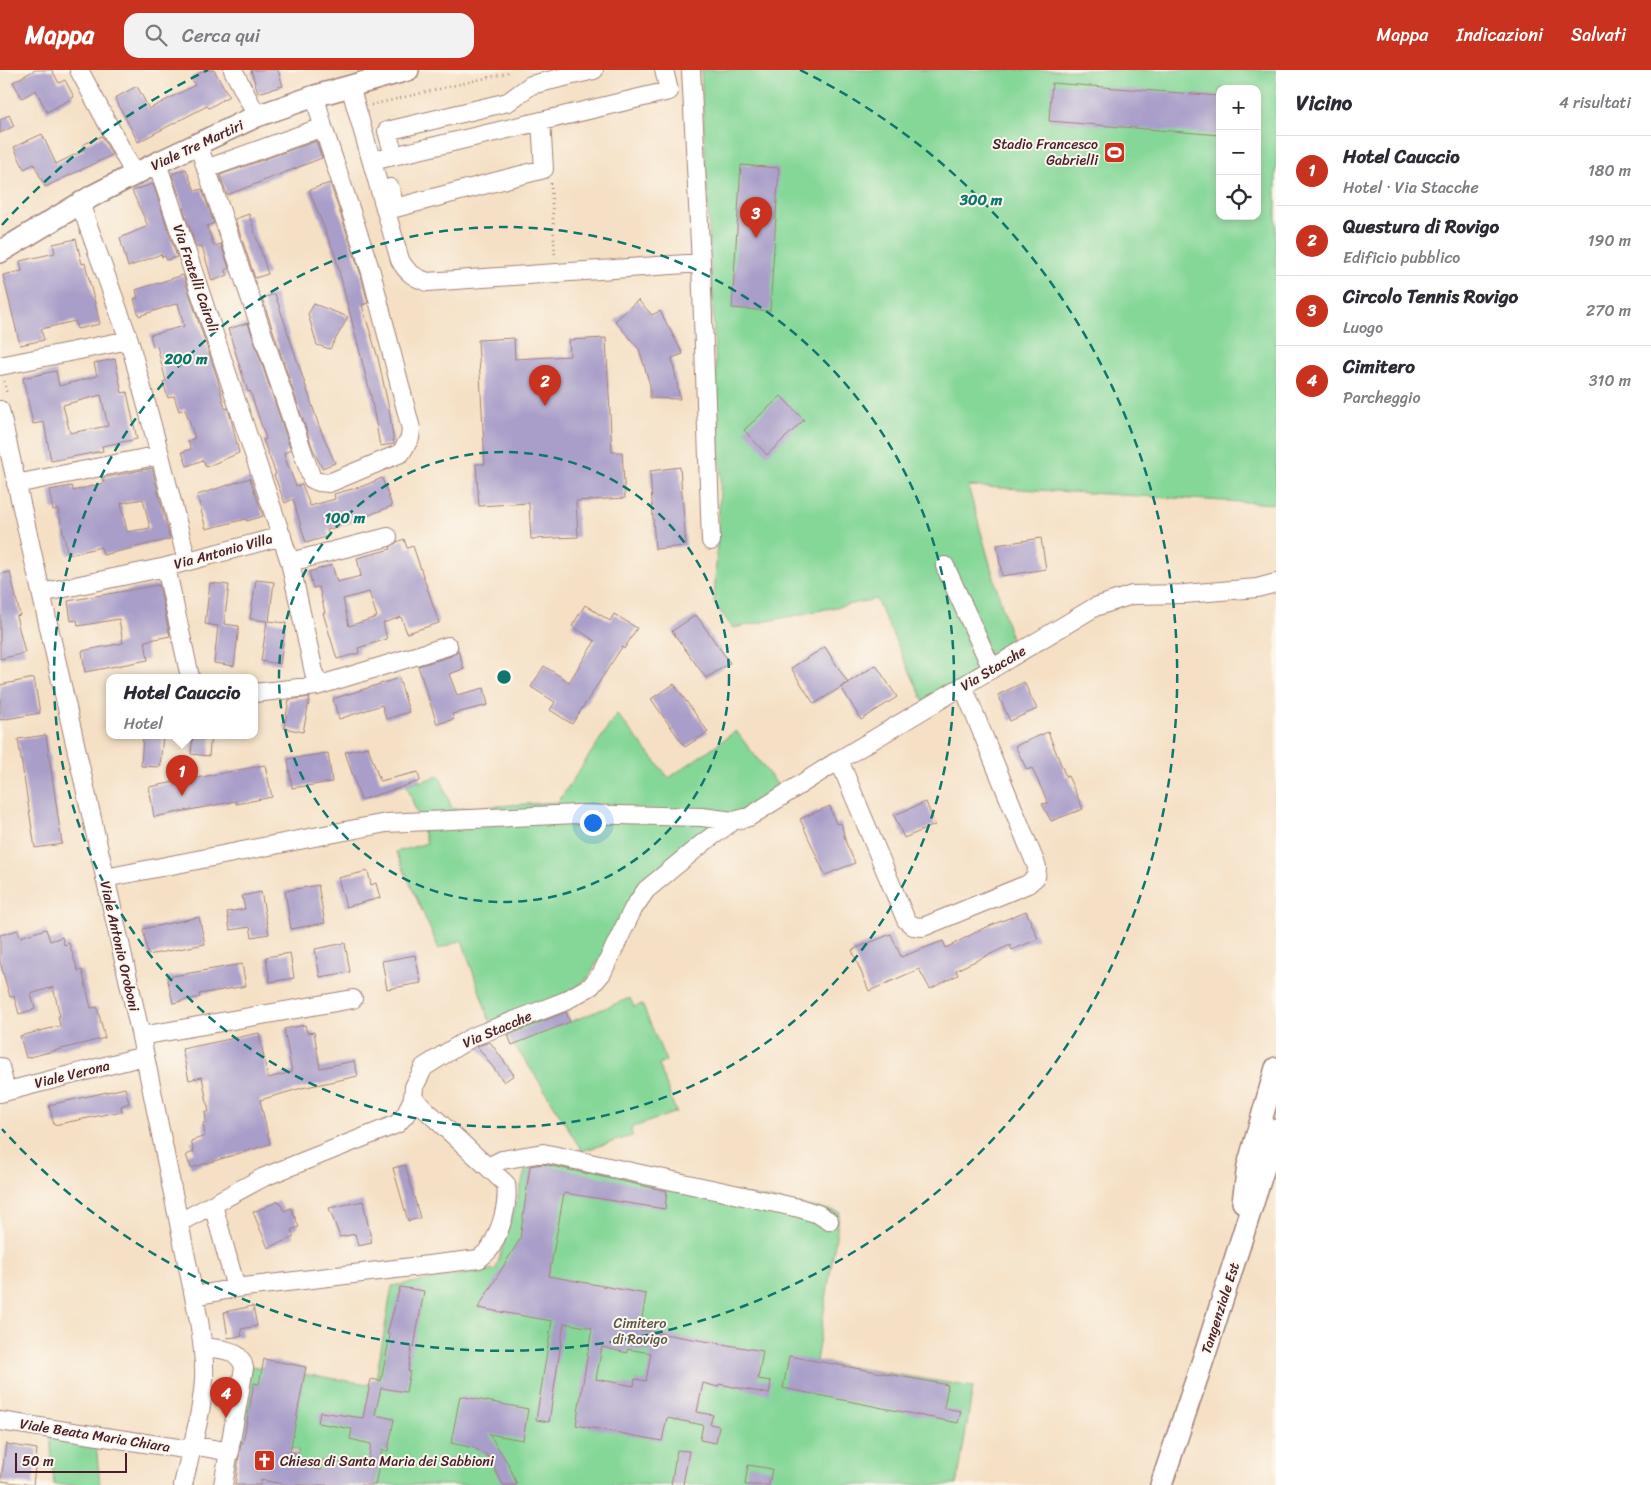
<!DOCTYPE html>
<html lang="it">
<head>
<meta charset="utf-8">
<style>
	:root { --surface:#fff; --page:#f2f2f3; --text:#2b2b33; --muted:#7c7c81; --line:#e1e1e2; --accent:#c8321e }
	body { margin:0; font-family:Sriracha,sans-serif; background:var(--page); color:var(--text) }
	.controls { position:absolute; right:15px; top:15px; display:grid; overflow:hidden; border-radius:10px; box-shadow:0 2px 8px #0003 }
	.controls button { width:45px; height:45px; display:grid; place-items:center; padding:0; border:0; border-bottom:1px solid var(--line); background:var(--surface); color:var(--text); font:25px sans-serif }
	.scale { position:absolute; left:15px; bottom:12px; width:112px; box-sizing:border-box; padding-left:5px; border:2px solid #4a1f2b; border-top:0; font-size:14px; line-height:18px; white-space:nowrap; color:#4a1f2b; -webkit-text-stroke:4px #fbf7ec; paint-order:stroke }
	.you { position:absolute; left:592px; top:752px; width:18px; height:18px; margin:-12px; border:4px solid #fff; border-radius:50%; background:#1a73e8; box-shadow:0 0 0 8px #1a73e833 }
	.badge { display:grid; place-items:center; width:32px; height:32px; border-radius:50%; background:var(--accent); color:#fff; font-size:16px; font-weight:700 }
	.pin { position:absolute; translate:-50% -41px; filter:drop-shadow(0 1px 2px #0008) }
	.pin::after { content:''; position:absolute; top:26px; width:18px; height:15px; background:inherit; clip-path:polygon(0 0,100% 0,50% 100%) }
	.popup { position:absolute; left:106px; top:604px; width:152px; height:65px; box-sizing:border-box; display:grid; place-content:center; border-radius:10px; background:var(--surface); filter:drop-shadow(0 1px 4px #0005); font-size:16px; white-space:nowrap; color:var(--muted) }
	.popup b { font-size:19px; color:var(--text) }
	.popup::after { content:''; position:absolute; left:50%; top:100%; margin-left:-10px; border:10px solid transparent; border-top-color:var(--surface) }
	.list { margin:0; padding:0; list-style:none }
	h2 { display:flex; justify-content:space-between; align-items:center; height:65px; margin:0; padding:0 20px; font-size:21px }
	h2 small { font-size:16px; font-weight:400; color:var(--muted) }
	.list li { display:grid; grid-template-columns:32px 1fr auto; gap:15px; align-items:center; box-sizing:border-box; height:70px; padding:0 20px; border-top:1px solid var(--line) }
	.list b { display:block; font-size:19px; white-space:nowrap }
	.list p { margin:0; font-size:16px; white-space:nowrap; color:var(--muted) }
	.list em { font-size:16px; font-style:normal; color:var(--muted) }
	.icon { flex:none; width:28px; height:28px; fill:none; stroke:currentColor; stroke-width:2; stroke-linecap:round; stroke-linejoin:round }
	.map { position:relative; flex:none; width:1276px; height:1415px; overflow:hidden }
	header { display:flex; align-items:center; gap:30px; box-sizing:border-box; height:70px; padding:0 25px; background:var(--accent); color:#fff }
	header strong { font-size:24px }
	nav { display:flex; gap:28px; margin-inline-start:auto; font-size:18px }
	.search { width:350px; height:45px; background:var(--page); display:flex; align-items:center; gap:12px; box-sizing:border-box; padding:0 18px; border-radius:15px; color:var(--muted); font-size:19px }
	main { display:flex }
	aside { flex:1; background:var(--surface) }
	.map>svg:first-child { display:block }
	.green { fill:#85d798; stroke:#687b62; fill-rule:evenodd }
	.building { fill:#a99ec9; fill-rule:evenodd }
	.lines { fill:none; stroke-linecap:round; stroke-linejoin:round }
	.minor-casing { stroke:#a08078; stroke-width:20 }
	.major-casing { stroke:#a08078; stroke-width:24 }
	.path { stroke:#a08078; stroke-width:2.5; stroke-dasharray:1 4; stroke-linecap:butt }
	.minor { stroke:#fff; stroke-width:18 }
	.major { stroke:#fff; stroke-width:21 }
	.ring { fill:none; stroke:#0f766e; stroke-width:2.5; stroke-dasharray:9 6 }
	.labels { text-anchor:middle; stroke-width:4; stroke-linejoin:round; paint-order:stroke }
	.poi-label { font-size:14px; fill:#4a1f2b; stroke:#fbf7ec; text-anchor:end }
	.street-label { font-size:14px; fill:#4a1f2b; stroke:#fbf7ec }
	.park-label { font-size:14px; fill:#5c564c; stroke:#fbf7ec }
	.centre { fill:#0f766e; stroke:#fbf7ec; stroke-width:2.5 }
	.ring-label { font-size:15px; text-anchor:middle; font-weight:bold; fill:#0f766e; stroke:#fbf7ec; stroke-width:4; stroke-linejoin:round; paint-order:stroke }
</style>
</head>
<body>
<header>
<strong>Mappa</strong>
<div class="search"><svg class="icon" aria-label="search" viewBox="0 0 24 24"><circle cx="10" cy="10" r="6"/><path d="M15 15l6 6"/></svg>Cerca qui</div>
<nav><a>Mappa</a><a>Indicazioni</a><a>Salvati</a></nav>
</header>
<main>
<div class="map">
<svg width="1276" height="1415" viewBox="0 0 1276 1415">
	<rect width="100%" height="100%" fill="#fbf7ec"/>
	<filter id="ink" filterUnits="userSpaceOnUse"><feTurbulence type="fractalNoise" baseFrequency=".02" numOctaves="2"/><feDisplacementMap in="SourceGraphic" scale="10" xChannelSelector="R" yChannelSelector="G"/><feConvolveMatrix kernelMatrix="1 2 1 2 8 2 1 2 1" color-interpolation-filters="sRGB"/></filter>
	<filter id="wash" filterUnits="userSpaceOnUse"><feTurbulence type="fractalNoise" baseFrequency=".0096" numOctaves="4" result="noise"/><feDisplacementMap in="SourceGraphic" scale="20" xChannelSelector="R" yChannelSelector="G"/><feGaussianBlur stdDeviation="1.12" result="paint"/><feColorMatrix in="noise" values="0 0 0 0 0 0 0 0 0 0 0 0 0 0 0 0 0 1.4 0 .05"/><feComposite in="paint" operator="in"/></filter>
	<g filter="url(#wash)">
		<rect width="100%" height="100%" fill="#f5e0c5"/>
		<path class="green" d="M701,0h575v434l-308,-18 46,163 -89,55 -49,-105 -143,29 -19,-25 7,-131zM1220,19h37v127h-37z
			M617,644l52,64 67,-47 43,56 -81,50 -28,21 -18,17 -65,104 -19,14 -78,29 -28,-82 -23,9 -43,-97 31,-9 -20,-58 33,-9 12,33 106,-7z
			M630,928l4,9 8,-3 24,57 -7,4 17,47 -45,16 1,8 -50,15 -47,-76 -26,-37 -4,-10 58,-23 7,17z
			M530,1085l310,57 -24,149 157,26 -16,98h-665l6,-35 -59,-9 12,-75 124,19 17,-99 104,-17z
			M50,1367l46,7 4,41h-46z"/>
		<g id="blocks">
			<path class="building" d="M35,0h17l7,13 6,-3 9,17 -27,15 -11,-22 -14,8 -9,-16z
				M205,0h9l15,26 -20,12 -2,-2 -69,36 -23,-44 22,-12 12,23 46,-24 -4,-7z
				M251,0h27l5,16 -25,7z
				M1052,13l168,13v39l-171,-14z
				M9,45l5,11 -14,7v-13z
				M42,64l14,30 28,-14 -2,-5 20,-9 10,19 -67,32 -11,-23 -10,5 -10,-22z
				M316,71l6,17 -95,37 -7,-20z
				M741,95l38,3 -9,143 -38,-3z
				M186,99l9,22 7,-2 12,34 -7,3 7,20 7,-2 8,24 -4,2 3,5 -16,6 -10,-35 -6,1 -24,-73z
				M330,113l31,92 7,28 -6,2 16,53 11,51 5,35 -14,2 -9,-50 -36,-141 -26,-65z
				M153,114l24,73 -10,3 -2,-4 -3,1 -1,-3 -33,13 -8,-29 28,-12 -16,-35z
				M249,144l19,60 -13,4 -20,-59z
				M76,169l6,25 3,-1 15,61 -23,5 -2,-8 -34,8 3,11 -24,5 -17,-70 19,-4 -2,-10 35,-8 -2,-9z
				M183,205l34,102 8,32 3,-1 3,11 8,34 -33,14 -3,-7 -16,6 -5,-14 9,-3 -3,-8 7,-3 -10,-29 -6,2 -5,-15 -6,2 -5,-16 3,-1 -9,-35 -4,1 -3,-12 34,-9 -6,-23 -39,13 -5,-17 4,-1 -2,-8z
				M275,224l44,132 16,37 -13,5 -10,-21 -50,-149z
				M638,230l14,15 8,-4 23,43 -11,4 8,41 -30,-1v-13l-11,-36 -24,-28z
				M314,234l34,13 -18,32 -13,-4 -9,-31z
				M248,253l43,127 -7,3 1,5 11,28 6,-2 8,22 25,-7 -1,-5 29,-8 19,-8 10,28 -31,12v2l-34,10 2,6 -23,7 -13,-44 -8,4 -11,-28 2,-1 -13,-34 3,-1 -16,-48 -2,1 -20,-63z
				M514,268l1,21 55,-3 -1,-16 37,-2 6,114h10l3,46 -49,3 2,36 -47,2 -2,-36 -50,3 -3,-42h9l-7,-124z
				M115,289l7,34 5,-1 10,47 -35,7 1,5 -52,10 -7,-39 -11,2 -10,-46 33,-7 3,15 38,-10 -3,-13zM101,325l7,31 -38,7 -7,-28z
				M781,326l23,24 -37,35 -23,-25z
				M680,397l6,79 -31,3 -5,-78z
				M152,398l18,71 -67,16 -2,-8 -33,8 -10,-46 -5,1 -4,-20 23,-4 1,5 31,-8 -2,-5zM143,429l7,29 -23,4 -6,-29z
				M250,408l13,38 -16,5 -1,-2 -40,10 -9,-34z
				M1041,468l5,31 -44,7 -5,-31z
				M404,469l3,9 6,-2 26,77 -32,10 -6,-16 -18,6 4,16 -29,9 1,5 -22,6 -14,-46h2l-6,-26 -6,1 -4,-16 23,-7 5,17 24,-6 -4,-18 34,-9 -1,-2 7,-5zM369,522l8,25 -28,9 -6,-27z
				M10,502l10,43 -4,1 9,37 -25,6v-85z
				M256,510l18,2 -5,39 17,2 -6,41 -19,-3 6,-40 -17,-2z
				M210,513l19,2 -5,39 15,2 -5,40 -20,-3 4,-37 -13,-2z
				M159,515l11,51 -25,5 3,19 -63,12 -3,-21 41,-8 -4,-24 -41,7 -1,-6 -6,1 -3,-20z
				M585,535l25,16 4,-7 23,14 -13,21 -2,-2 -50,77 -22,-14 5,-8 -24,-15 13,-21 25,16 26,-41 -23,-15z
				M696,545l34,48 -24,15 -34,-47z
				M825,577l23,36 -34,21 -23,-36z
				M458,580l6,19 -15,5 8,21 27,-7 4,17 -36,9 2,5 -17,5 -19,-58 33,-10z
				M876,595l21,32 -36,23 -20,-33z
				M34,608l6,35 -40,7v-35z
				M399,608l10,34 -23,7 -4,-14 -43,14 -6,-20z
				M1024,612l13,27 -27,12 -12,-26z
				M674,614l34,48 -23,15 -34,-48z
				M310,627l-7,35 -19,-4 5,-28z
				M1048,662l18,45 2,-1 15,33 -32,12 -9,-17 6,-1 -16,-35 -5,2 -12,-24z
				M46,665l16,109 -27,4 -17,-109z
				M143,665h20l-3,32 -19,-1z
				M193,665h18l-2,21 -18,-2z
				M368,677l12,34 38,-9 2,9 -59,19 -16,-48z
				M328,683l4,29 -40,6 -4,-29z
				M265,695l7,32 -36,7v-3l-82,16 -5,-30z
				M926,732l9,23 -31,13 -10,-23z
				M830,736l6,18 5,-1 5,20 9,20 -30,12 -25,-56z
				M368,801l3,14 5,-2 4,15 -34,9 -8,-29z
				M318,815l7,38 -34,6 -6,-38z
				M261,822l8,42 -17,3 -2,-10 -20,3 -3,-18 18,-3 -3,-13z
				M1026,841l12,28 -26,11 -2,-5 -54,25 2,5 -28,14 -11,-20 -50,22 -17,-41 39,-16 10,23 42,-16 3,7 36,-19z
				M199,847l6,27 -57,11 -5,-26z
				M46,859l4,12 12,-4 2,8 5,-2 9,28 4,-1 9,38 6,-1 8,31 -79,20 -6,-22 40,-10 -2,-10h2l-7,-29 -22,7 4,15 -16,5 -5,-18 -4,1 -10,-35v-27l18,-5 2,7z
				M345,873l5,29 -30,5 -5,-28z
				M290,883l4,25 -24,4 -4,-25z
				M415,885l6,28 -34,6 -5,-28z
				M242,894l4,22 -47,8 1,3 -27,6 -6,-26z
				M566,942l4,10 -58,23 -4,-10z
				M305,955l2,8 7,-1 6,36 34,-7 4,15 -56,12 -42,12 10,44 -79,24 -5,-13 8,-3 -3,-11 14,-5 -2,-13 3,-1 -1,-10h4l-7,-35 -13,3 -7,-31 77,-16 9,45 24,-6 -8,-43z
				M490,972l24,33 -10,7 -27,-36z
				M125,1018l4,15 -8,3 1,5 -68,14 -5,-20z
				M543,1094l124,27 -2,18 -101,-16 -15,83 97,18 -6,36 123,21 -5,28 13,2 -2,13 -50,-10 -1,3 -15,-4 -6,29 16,3 -3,9 9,2 -3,17 -16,-3 3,-15 -36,-7 -5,23 -86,-16 16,-97 -28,-5 -15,99 -13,-2 16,-99 -74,-13 42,-69 10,-73zM602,1277l25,6v-4l24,4 -5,28 -11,-2 -1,7 -38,-7z
				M405,1095l15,53 -12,3 -15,-53z
				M279,1131l5,10 7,-3 8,19 -8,3 3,7 -26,11 -15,-36z
				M363,1131l9,42 -14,3 -3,-12 -15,3 -11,-29z
				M400,1217l24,4 -10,56 -2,-1 -4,25h2l-4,21 -25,-4 -6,27 19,4 -6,32 -6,-1 -7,35h-86l-28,-5 -1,5h-25l6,-43 2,1 11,-60 5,1 5,-25 42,8 -16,85 6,1 -2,12 27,5 2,-10 44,8 4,-24 -21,-5 2,-10 -34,-6 2,-11 43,6 8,-39 10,2 9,-46 -3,-1z
				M253,1236l4,20 -16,3 1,7 -14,2 -4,-26z
				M789,1286l159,29 -4,23 17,3 -3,12 -175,-35z
				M460,1326l68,13 -5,31 -34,-6 20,31 8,20h-14l-16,-30 -13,-7 -23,-5z
				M6,1374l31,5 -4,36 -32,-4z
				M677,1380l12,1 -6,34h-12z
				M748,1395l24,4 -3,16h-24z"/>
		</g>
	</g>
	<g filter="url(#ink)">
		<use href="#blocks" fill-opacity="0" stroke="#a08078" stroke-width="1"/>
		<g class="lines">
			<defs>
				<path id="minor" d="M79,0l56,105
					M233,0l24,46
					M691,0l10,193 10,278
					M350,16l50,174c7,13 14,17 27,22l274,-19
					M198,74l114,335 7,3 10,1 72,-30 9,-15 1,-9 -40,-157 -48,-145 -8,-31
					M394,86l-7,-25 121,-29 23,-17 63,-15
					M372,91l297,-70 -5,-21
					M157,93l133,399 27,124 131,-40
					M206,99l117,-42
					M390,118l5,20 149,-39 -3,-48
					M80,133l49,137 31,115 27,106
					M0,296l129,-26
					M0,340l140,622 59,289c3,19 6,38 5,58 -2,35 -13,71 -21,106
					M16,414l144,-29
					M290,492l98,-25
					M945,496l47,103
					M166,497l24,110
					M41,523l125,-26 116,-31
					M254,623l63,-7
					M839,690l67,160 7,6 10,1 105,-43 8,-7 1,-10 -74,-181
					M105,808l281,-55 191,-9 125,3 31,4
					M141,966l212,-37
					M0,997l6,24
					M0,1023l144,-37
					M488,1097l14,-7 41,-7 256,55 19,6 11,7
					M213,1135l23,83
					M180,1152l84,-45 133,-53 9,-10 7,-16 1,-11 10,-20 48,-30 91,-35 28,-16 11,-13 31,-64 13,-19 57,-47 30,-22 16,-4 90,-57 256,-153 37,-12 52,-1 73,-6 19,-5
					M195,1226l41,-8 243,-29c4,-4 9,-7 12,-12 10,-18 18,-42 15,-63l-93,-86
					M203,1277c16,2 37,1 41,21l-21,117
					M0,1351l191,29
					M192,1375l38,7"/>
				<path id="major" d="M0,182l94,-57 63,-32 100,-47 58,-20 93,-26
					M1243,1132l5,-36 28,-98
					M1161,1415l46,-137 69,-218"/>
			</defs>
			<use href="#minor" class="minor-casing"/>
			<use href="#major" class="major-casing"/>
			<path class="path" d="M371,35l136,-32 4,-3
				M551,113l4,75
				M4,311l3,14"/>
			<use href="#minor" class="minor"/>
			<use href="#major" class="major"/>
		</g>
	</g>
	<g class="ring">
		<circle cx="504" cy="607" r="225"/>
		<circle cx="504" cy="607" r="450"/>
		<path d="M2 155A675 675 0 0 1 208 0M800 0A675 675 0 1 1 2 1059"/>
	</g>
	<defs>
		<symbol id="stadium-square" viewBox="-11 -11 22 22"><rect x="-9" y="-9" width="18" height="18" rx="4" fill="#c8321e" stroke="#fbf7ec"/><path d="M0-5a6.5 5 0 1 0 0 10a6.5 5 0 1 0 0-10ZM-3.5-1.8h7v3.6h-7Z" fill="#fff"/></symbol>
		<symbol id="church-square" viewBox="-11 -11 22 22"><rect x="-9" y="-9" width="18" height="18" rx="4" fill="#c8321e" stroke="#fbf7ec"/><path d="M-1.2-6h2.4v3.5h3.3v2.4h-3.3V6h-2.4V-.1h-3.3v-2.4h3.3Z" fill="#fff"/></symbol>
	</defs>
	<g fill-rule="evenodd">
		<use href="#stadium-square" x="1102" y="70" width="25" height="25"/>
		<use href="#church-square" x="252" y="1378" width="25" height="25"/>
	</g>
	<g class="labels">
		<g class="poi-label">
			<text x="1098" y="79">Stadio Francesco<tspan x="1098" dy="16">Gabrielli</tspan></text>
			<text x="280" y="1396" text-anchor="start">Chiesa di Santa Maria dei Sabbioni</text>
		</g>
		<g class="street-label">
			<text transform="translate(197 75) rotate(-25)" y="5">Viale Tre Martiri</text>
			<text transform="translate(196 208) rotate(71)" y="5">Via Fratelli Cairoli</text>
			<text transform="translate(223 481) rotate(-15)" y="5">Via Antonio Villa</text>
			<text transform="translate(993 598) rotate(-31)" y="5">Via Stacche</text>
			<text transform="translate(120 876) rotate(77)" y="5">Viale Antonio Oroboni</text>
			<text transform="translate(497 959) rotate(-23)" y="5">Via Stacche</text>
			<text transform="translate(72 1004) rotate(-14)" y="5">Viale Verona</text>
			<text transform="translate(1220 1238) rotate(-72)" y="5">Tangenziale Est</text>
			<text transform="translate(95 1365) rotate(9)" y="5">Viale Beata Maria Chiara</text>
		</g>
		<g class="park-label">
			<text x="640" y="1258">Cimitero<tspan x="640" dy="16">di Rovigo</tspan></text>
		</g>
	</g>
	<circle cx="504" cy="607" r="8" class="centre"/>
	<g class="ring-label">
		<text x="981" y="135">300 m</text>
		<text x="186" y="294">200 m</text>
		<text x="345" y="453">100 m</text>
	</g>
</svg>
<div class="controls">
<button>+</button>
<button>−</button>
<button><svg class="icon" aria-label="locate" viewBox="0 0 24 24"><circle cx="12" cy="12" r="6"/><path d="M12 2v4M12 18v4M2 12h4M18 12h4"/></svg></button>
</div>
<div class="scale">50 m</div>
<div class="you"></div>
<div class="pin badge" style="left:182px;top:726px">1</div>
<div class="popup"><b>Hotel Cauccio</b>Hotel</div>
<div class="pin badge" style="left:545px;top:336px">2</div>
<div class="pin badge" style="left:756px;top:168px">3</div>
<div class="pin badge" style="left:226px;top:1348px">4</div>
</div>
<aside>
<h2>Vicino<small>4 risultati</small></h2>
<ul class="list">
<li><span class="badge">1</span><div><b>Hotel Cauccio</b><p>Hotel · Via Stacche</p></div><em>180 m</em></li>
<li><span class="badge">2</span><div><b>Questura di Rovigo</b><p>Edificio pubblico</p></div><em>190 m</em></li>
<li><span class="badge">3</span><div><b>Circolo Tennis Rovigo</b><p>Luogo</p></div><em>270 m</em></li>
<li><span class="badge">4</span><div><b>Cimitero</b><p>Parcheggio</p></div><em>310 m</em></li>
</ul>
</aside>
</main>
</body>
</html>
